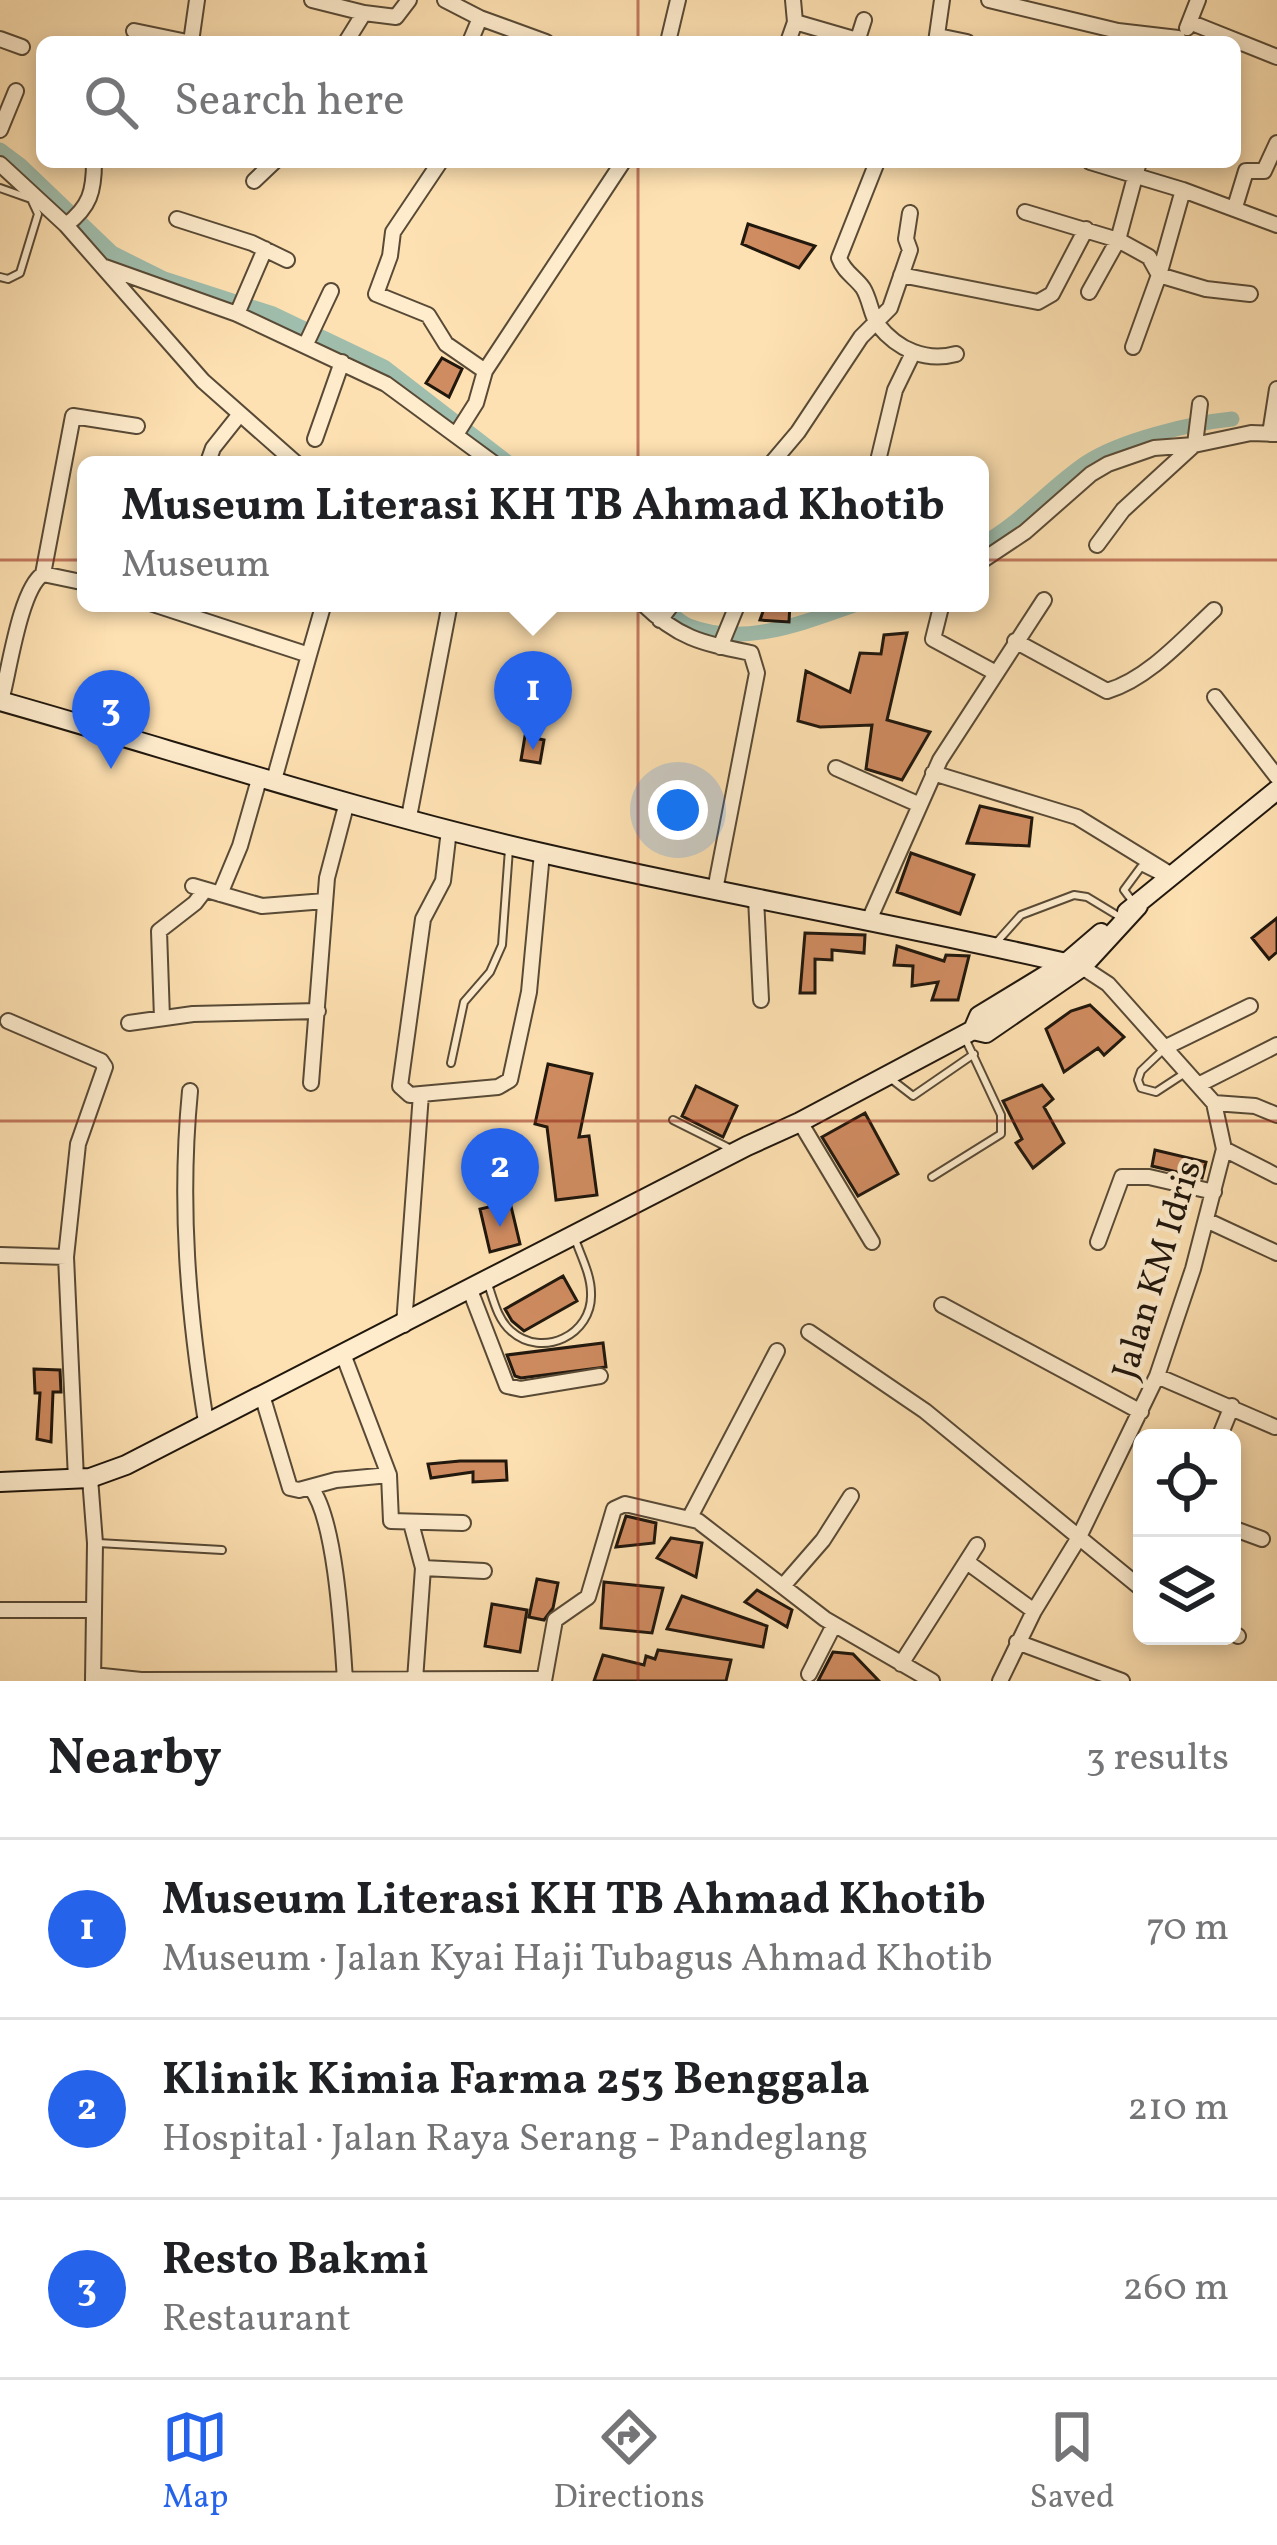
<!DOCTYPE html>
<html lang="en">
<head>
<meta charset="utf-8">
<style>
	:root { --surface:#fff; --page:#f6f6f6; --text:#202124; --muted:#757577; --line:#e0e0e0; --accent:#2563eb }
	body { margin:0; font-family:Vollkorn,serif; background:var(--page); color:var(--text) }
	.controls { position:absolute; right:36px; bottom:36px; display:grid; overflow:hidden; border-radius:18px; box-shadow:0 6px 18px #0003 }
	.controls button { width:108px; height:108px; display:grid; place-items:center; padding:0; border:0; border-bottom:3px solid var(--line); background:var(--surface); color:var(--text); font:60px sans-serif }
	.you { position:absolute; left:678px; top:810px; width:42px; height:42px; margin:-30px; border:9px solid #fff; border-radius:50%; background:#1a73e8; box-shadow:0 0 0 18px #1a73e833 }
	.badge { display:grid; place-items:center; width:78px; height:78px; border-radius:50%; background:var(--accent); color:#fff; font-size:39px; font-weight:700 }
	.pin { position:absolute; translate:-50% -99px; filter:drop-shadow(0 3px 6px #0008) }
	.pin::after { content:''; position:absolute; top:63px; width:42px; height:36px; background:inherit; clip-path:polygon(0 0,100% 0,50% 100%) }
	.popup { position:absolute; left:77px; top:456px; width:912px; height:156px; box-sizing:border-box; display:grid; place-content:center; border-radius:18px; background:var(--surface); filter:drop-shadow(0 3px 9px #0005); font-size:39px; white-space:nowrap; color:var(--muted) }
	.popup b { font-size:45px; color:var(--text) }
	.popup::after { content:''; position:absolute; left:50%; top:100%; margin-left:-24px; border:24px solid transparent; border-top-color:var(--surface) }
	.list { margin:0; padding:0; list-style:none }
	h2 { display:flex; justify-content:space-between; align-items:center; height:156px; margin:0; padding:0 48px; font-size:51px }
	h2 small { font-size:39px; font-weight:400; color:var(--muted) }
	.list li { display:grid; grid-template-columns:78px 1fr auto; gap:36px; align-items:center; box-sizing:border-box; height:180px; padding:0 48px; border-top:3px solid var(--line) }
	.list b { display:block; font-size:45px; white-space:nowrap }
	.list p { margin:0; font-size:39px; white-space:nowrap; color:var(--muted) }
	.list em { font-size:39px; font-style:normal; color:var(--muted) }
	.icon { flex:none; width:66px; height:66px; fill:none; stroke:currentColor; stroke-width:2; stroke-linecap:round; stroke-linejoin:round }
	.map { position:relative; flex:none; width:1277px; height:1681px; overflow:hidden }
	.search { position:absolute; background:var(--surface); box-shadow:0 6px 18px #0003; left:36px; right:36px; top:36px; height:132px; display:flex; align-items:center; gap:30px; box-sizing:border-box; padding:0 42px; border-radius:18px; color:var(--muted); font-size:45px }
	.sheet { height:696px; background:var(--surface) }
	nav { display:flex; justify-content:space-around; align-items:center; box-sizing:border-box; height:168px; border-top:3px solid var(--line); background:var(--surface); font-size:33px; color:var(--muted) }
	nav a { display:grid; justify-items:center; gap:6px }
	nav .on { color:var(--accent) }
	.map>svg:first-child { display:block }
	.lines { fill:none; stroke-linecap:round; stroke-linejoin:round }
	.canal { stroke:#a0bead; stroke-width:15 }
	.building { fill:#d08c61; stroke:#20170d; stroke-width:3 }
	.lane-casing { stroke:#584a36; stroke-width:10 }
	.street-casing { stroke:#584a36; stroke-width:18 }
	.secondary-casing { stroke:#20170d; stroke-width:22 }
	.lane { stroke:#feeccd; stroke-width:6 }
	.street { stroke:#feeccd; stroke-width:14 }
	.secondary { stroke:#feeccd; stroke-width:18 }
	.grid { fill:none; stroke:#8f2418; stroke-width:3; stroke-opacity:0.55 }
	.labels { text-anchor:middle; stroke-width:9; stroke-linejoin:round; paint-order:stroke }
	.street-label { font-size:36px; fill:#20170d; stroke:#feeccd }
</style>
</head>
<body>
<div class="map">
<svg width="1277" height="1681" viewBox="0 0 1277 1681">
	<rect width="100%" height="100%" fill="#fee1b2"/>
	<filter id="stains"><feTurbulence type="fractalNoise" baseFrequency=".00167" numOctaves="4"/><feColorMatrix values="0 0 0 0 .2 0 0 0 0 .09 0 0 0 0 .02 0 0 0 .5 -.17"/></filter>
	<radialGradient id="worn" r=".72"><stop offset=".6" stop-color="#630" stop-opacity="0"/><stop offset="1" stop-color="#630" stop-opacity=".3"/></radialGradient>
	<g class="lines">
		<path class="canal" d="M0,150l20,15 92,88 52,26 109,35 111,53 127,98
			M980,545c40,-21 69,-57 106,-82 34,-23 106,-40 146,-44
			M658,603c10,7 20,19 31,23 57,22 118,-5 171,-23"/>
	</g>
	<path class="building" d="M748,224l67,22 -16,22 -57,-24z
		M442,358l20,11 -13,28 -23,-14z
		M766,603h24l-1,19 -29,-2z
		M907,633l-20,87 43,12 -28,48 -36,-11 6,-44 -52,2 -22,-6 8,-50 44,21 10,-39 21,1 3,-19z
		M525,736l19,4 -4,23 -19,-3z
		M980,806l52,12 -3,28 -62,-3z
		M911,853l63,22 -14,39 -63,-22z
		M1277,918v34l-8,7 -17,-21z
		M805,933l60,2 -1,18 -32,-3v10l-17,-1v34h-15z
		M897,946l47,15 2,-6 23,1 -11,44h-26l6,-18 -26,4 1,-20 -19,-1z
		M1090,1005l34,32 -20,18 -6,-7 -34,24 -18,-43 25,-18z
		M548,1064l44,10 -13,63 10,-1 8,59 -41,5 -9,-73 -12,-3z
		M1042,1085l11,14 -9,8 20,36 -31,25 -17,-25 6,-4 -19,-38z
		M696,1086l41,20 -14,31 -41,-21z
		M865,1113l33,61 -40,22 -36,-59z
		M1155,1150l51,12 -4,16 -50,-12z
		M510,1202l10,42 -30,8 -10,-43z
		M563,1276l14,25 -53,30 -12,-10 -7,-12z
		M603,1343l3,24 -85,11 -6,-2 -8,-21z
		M34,1369l26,1 1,22h-8l-2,50 -14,-3 3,-46h-5z
		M460,1461h46l1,19 -34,2v-10l-42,6 -3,-14z
		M626,1516l30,7 -2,20 -38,4z
		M671,1538l31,5 -6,34 -39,-19z
		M537,1579l21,4 -5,25 -9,12 -15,-3z
		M604,1582l59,6 -11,45 -51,-5z
		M757,1590l35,20 -5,17 -42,-25z
		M682,1596l85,30 -4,21 -96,-18z
		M492,1604l35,6 -7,42 -35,-6z
		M658,1650l73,10 -5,21h-132l9,-26 41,10 2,-9 9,3z
		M833,1652l20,2 26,27h-61z"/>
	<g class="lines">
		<defs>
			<path id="lane" d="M0,188l31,11 7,15 -18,59 -12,6 -8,-2
				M1133,902l-9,-12 17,-23 24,12
				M996,943l25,-28 53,-20 13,2 33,20
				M1166,1047l-25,24 -3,9 3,8 15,4 29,-19
				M451,1063l13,-61 26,-30 12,-27 7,-96
				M891,1079l22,17 61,-42
				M673,1120l56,28
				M932,1177l69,-43v-19l-36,-77
				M487,1281c6,17 10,38 24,50 31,28 82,4 80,-38 0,-18 -10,-37 -16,-54
				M98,1543l124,7"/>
			<path id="street" d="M312,0l52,13
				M445,0l35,18 66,24
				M989,0l129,31 60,7
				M795,22l62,18
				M1192,23l85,34
				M1187,28l11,-28
				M134,31l53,11
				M938,36l29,6
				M0,39l22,8
				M191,42l6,-42
				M346,42l18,-29 32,4 13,-17
				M470,42l10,-24
				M668,42l10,-42
				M788,42l7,-20 -2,-22
				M857,42l7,-22
				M936,42l6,-42
				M0,130l16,-39
				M440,162l-47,70 -3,24 -14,38 52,21 18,29 39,27
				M877,162l-38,96c5,14 16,19 24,30 7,11 8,27 15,37 20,25 48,37 78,29
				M1090,162l93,28 94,35
				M0,164l66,61 137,156 95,84
				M254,181l20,-19
				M1235,207l11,-36h18l13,-28
				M1025,212l93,28 31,17 10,18 47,14 44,5
				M177,219l75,24 35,17
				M66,225c24,-18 28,-34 28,-63
				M105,267l132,47 149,70 110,81
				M901,275l137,27 14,-8 34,-65
				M1089,292l29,-52 21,-78
				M237,314l28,-65
				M306,344l25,-53
				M1133,347l26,-72 24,-85
				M457,433l19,-30 9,-32 138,-209
				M1270,434l7,-45
				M315,439l27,-77
				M207,465l6,-17 27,-34
				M770,465l28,-33 63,-95 29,-29 20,-58 -4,-11 4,-26
				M877,465l18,-75 18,-37
				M1097,545l26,-35 72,-66 5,-40
				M980,562l45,-30 66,-58 17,-10 46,-16 40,-3 57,-12 26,1
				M43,574l30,-158 64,10
				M150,603l159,52 -35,125
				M642,603c37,36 60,40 109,50l6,20 -42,217
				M942,603l-9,36 61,33
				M660,620l13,-17
				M1015,641l92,50c41,-12 77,-53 107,-81
				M720,647l18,-44
				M309,655l15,-52
				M1215,697l62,80
				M1,701c8,-29 19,-112 42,-127l43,9
				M836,768l84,37
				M933,773l144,44 96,59
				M409,817l41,-214
				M449,830l-6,51 -20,38 -23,167 10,9 88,-8 12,-7 19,-88 13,-139
				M193,886l69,20 63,-5
				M220,894l20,-48 20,-70
				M756,898l5,102
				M870,918l70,-158 104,-160
				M162,1018l-3,-87 36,-28 10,-13
				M8,1021l93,40 4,6 -27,77 -12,113
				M129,1023l64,-9 125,-3
				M1166,1047l84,-41
				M311,1083l16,-205 20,-76
				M1198,1085l79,-40
				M190,1091c-11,113 -2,220 16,331
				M1214,1103l41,3 22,9
				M800,1122l72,120
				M1224,1149l53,27
				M1206,1220l71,33
				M1098,1242l24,-65h27l65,15
				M0,1255l66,2 10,222
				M470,1290l37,96 14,3 79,-13
				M942,1305l199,107
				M404,1325l17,-231
				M809,1332l116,79 217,178
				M343,1354l46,121 2,46 72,2
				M1157,1376l118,51
				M262,1395l28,93 9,2 37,-10 53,-5
				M1219,1438l13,-32
				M90,1478l5,65 -2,138
				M311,1488c25,32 31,148 34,192
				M690,1517l87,-166
				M411,1523l12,45 -8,112
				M1232,1528l30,11
				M967,1562l67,49
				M423,1568l61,3
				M783,1586l40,-46 28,-44
				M0,1610h93
				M1232,1633l6,3
				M1017,1642l105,39
				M901,1664l76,-119
				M809,1674l25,-49
				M93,1675l48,5 403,-1
				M544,1681l11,-61 33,-23 26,-88 11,-5 73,17 127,98 107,62
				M1000,1681l34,-70 44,-72 79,-163 36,-107 31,-120 -10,-46 -106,-119 -26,-17"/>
			<path id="secondary" d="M0,701c180,51 359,110 542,152 174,40 350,70 524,110
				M1127,912l150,-122
				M973,1030l6,-14 87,-53 35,-30
				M0,1482l90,-4 36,-13 621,-319 53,-24 173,-92 13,3 96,-66 56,-61"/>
		</defs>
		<use href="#lane" class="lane-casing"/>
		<use href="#street" class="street-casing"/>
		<use href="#secondary" class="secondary-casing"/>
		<use href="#lane" class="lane"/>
		<use href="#street" class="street"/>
		<use href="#secondary" class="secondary"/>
	</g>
	<path class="grid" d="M638,0v42M638,162v1519M0,560h1277M0,1121h1277"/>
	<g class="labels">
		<g class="street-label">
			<text transform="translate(1155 1269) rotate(-73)" y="13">Jalan KM Idris</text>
		</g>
	</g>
	<rect width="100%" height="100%" filter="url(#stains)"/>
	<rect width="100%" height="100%" fill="url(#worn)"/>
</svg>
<div class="controls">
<button><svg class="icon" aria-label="locate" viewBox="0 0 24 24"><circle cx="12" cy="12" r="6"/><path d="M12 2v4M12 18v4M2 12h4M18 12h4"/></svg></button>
<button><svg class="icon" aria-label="layers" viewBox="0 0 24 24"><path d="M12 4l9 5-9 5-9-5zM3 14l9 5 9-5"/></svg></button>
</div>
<div class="you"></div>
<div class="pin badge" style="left:533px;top:750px">1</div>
<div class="popup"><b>Museum Literasi KH TB Ahmad Khotib</b>Museum</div>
<div class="pin badge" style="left:500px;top:1227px">2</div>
<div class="pin badge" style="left:111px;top:769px">3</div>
<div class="search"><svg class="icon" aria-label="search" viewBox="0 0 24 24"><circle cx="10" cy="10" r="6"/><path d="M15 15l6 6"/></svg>Search here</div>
</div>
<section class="sheet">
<h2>Nearby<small>3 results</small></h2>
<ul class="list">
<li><span class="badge">1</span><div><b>Museum Literasi KH TB Ahmad Khotib</b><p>Museum · Jalan Kyai Haji Tubagus Ahmad Khotib</p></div><em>70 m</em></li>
<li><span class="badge">2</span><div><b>Klinik Kimia Farma 253 Benggala</b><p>Hospital · Jalan Raya Serang - Pandeglang</p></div><em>210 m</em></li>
<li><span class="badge">3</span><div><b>Resto Bakmi</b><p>Restaurant</p></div><em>260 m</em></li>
</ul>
</section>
<nav>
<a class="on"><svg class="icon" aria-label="map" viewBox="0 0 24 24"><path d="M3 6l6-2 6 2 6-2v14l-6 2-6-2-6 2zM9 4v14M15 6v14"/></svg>Map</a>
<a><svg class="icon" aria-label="directions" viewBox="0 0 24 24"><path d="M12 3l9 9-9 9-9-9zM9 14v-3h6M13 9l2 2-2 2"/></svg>Directions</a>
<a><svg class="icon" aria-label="saved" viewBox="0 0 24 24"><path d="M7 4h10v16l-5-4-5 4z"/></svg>Saved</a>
</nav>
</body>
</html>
